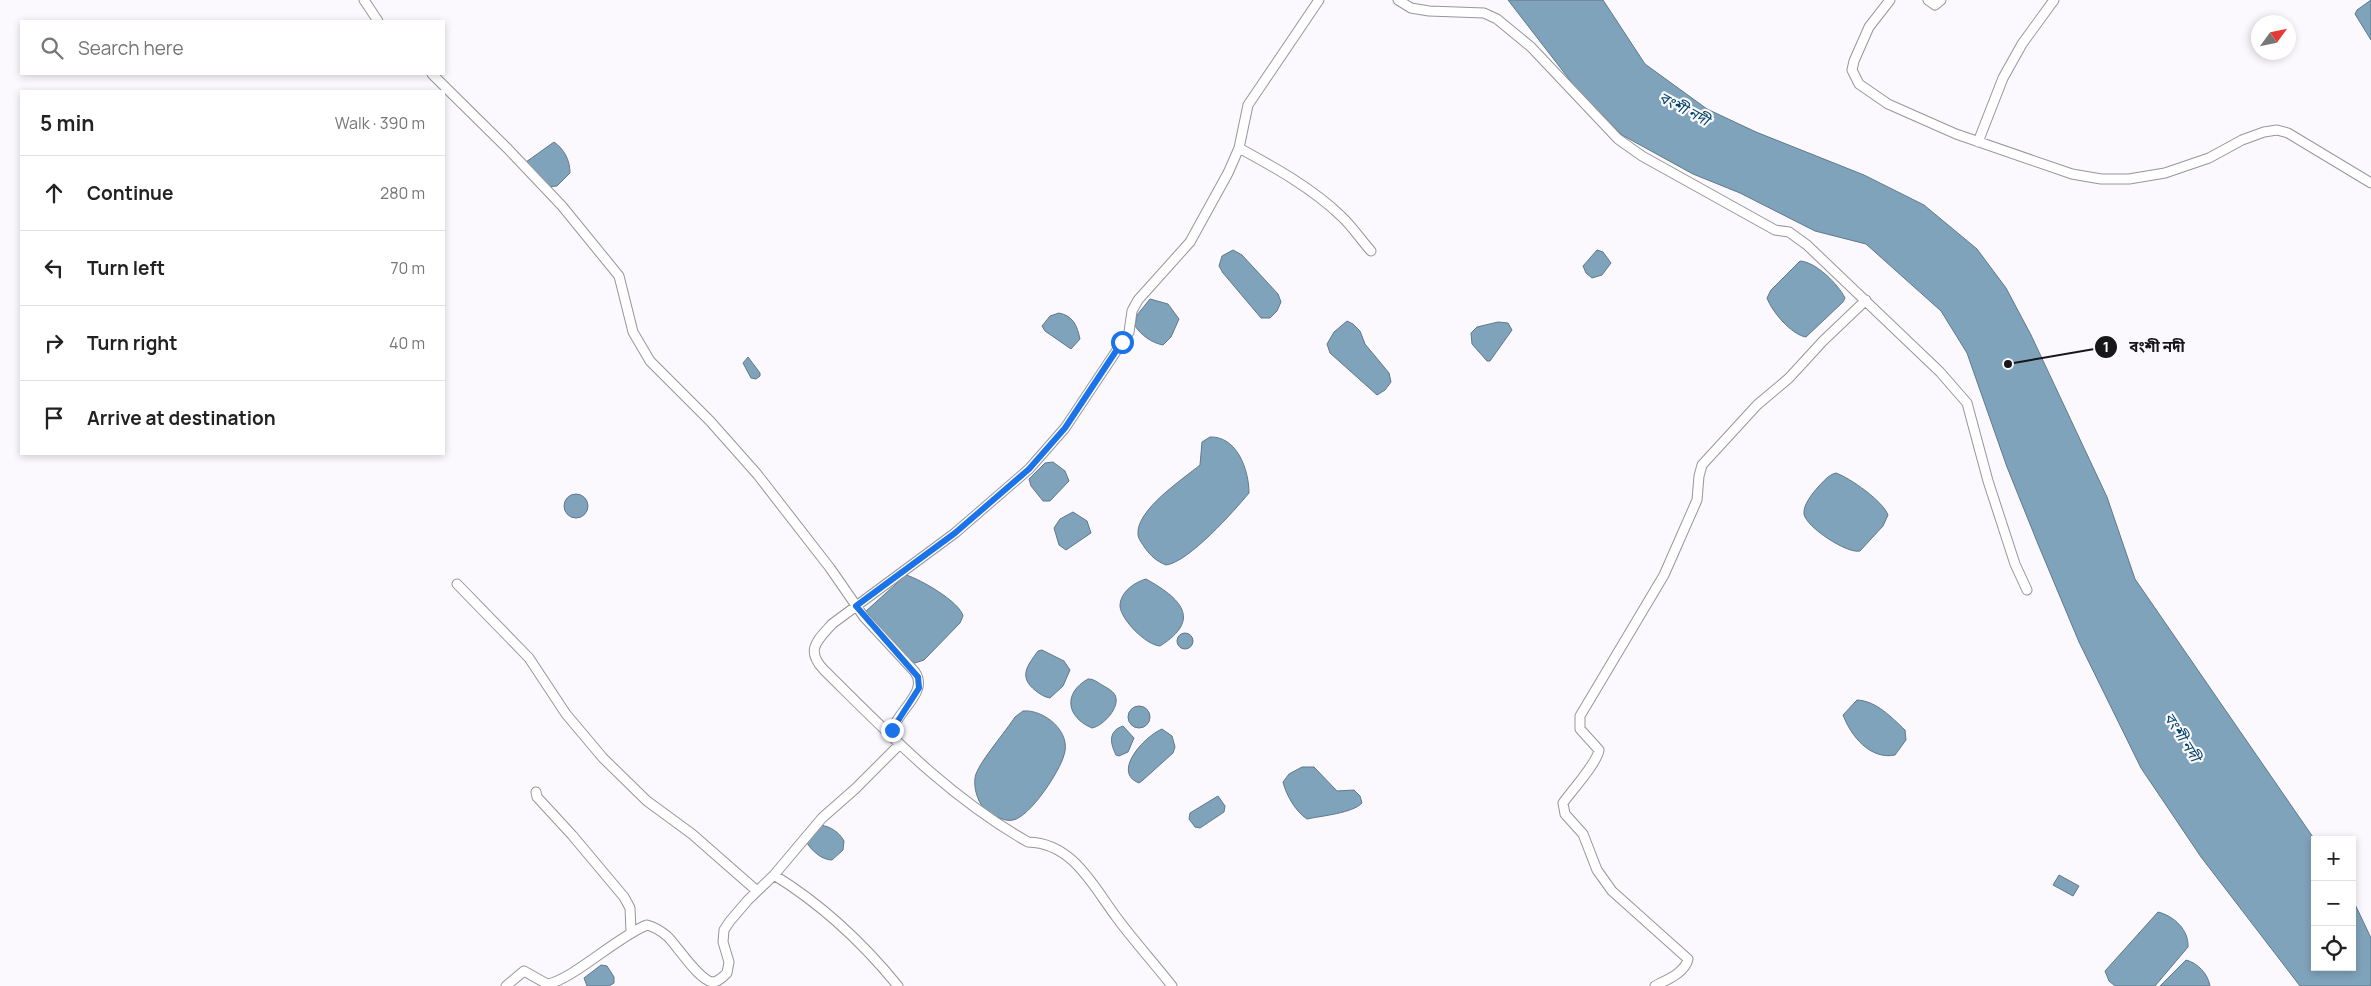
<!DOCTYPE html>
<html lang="en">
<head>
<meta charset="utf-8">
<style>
	:root { --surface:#fff; --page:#f6f6f6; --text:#222; --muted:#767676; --line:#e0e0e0 }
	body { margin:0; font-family:Manrope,"Noto Sans Bengali",sans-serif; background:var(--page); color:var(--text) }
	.controls { position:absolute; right:15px; bottom:15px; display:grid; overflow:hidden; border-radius:0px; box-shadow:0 2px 8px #0003 }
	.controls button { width:45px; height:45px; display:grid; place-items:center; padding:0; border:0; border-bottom:1px solid var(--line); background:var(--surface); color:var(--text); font:25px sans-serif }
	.compass { position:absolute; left:2251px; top:15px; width:45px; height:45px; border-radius:50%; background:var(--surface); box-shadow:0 2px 8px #0003; rotate:57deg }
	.stop { position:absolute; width:15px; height:15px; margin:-11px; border:4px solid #1a73e8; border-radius:50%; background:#fff }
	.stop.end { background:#1a73e8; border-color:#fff; box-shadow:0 1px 5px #0008 }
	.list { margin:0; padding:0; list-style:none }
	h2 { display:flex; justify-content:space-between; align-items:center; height:65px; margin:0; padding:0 20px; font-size:21px }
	h2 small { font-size:16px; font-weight:400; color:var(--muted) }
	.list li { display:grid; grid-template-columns:32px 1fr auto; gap:15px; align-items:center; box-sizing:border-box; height:75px; padding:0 20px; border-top:1px solid var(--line) }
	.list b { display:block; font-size:19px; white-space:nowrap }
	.list em { font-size:16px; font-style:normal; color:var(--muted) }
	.icon { flex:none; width:28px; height:28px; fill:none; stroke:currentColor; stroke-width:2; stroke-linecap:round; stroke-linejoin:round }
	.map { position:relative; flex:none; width:2371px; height:986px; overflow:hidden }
	.search { position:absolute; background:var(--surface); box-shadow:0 2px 8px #0003; left:20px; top:20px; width:425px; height:55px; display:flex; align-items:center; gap:12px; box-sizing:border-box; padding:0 18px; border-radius:0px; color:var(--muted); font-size:19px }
	.panel { position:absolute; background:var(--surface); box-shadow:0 2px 8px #0003; left:20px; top:90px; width:425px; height:365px; border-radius:0px }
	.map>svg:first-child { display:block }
	.water { fill:#7fa3bb; stroke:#60798a }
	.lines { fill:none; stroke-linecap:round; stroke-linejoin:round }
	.minor-casing { stroke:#98959b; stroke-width:11 }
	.minor { stroke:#fff; stroke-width:9 }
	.route { stroke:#1a73e8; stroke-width:6 }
	.labels { text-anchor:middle; stroke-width:4.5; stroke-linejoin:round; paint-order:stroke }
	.water-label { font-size:15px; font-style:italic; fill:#024668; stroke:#fbf8fe }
	.leader { fill:none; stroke:#171618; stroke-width:2 }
	.callout-dot { fill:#171618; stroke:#fbf8fe; stroke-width:2 }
	.mark-label { font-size:15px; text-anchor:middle; font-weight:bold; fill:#fff }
	.callout-label { font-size:15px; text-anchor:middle; font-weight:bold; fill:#171618; stroke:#fbf8fe; stroke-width:4.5; stroke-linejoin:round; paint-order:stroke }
</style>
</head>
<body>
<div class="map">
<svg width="2371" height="986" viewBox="0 0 2371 986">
	<rect width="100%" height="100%" fill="#fbf8fe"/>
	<path class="water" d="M1508,0h95l42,64 62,45 49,23 108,43 60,30 53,44 29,39 25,47 76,162 28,82 180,261v127h37v-69l19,40v48h-71l-99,-129 -60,-89 -62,-126 -41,-98 -31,-77 -40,-114 -26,-42 -75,-67 -51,-13 -75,-38 -47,-19 -71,-39 -46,-47z
		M2371,0v40l-16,-26 2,-4z
		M554,142c10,7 16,18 16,31l-13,13 -10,1 -20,-21 -1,-4z
		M1233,250l9,5 36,39 3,8 -4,9 -7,7h-9l-38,-45 -4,-7 3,-10z
		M1597,250l6,2 8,11 -9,12 -10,3 -6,-5 -3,-7z
		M1800,261c16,1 38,23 45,37l-2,4 -37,35c-14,-2 -34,-25 -39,-39l4,-8z
		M1150,299l18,5 11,15 -8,18 -8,8c-11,-2 -22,-10 -28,-19l2,-11z
		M1059,313c14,3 18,12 21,26l-9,10 -26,-18 -3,-5 8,-10z
		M1347,321l6,3 7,7 5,13 24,29 2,9 -6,8 -8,5 -47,-42 -3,-9 7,-12z
		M1498,322l10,1 4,7 -22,31h-3l-15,-17 -1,-11 6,-6z
		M748,357l12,16v3l-4,3 -5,-1 -8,-15z
		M1210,437c27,-1 39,33 39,56 -15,18 -60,69 -83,72 -10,-4 -15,-9 -21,-17 -3,-5 -7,-9 -7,-14 -2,-24 45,-55 62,-69l2,-23z
		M1053,462l12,9 4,10 -19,20h-7l-12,-15 -2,-7 16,-16z
		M1836,473c14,5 47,28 52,42l-5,11 -23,25c-13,3 -54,-24 -56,-37 -1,-9 8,-20 14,-27 6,-6 10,-12 18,-14z
		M564 506a12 12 0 1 1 24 0a12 12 0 1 1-24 0Z
		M1073,512l14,9 4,12 -25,17 -7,-5 -5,-17 6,-9z
		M906,575c14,4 54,27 57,41l-3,7 -36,37 -9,3 -7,-4 -38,-41 -4,-7z
		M1146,579c34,19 57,40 14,67 -14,-1 -39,-26 -40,-40 0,-14 15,-24 26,-27z
		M1177 641a8 8 0 1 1 16 0a8 8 0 1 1-16 0Z
		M1042,650l22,11 6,9 -7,16 -13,12c-6,-1 -10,-4 -14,-7 -18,-14 -9,-25 2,-40z
		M1088,679c6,0 9,3 14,6 5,3 10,5 13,10 6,12 -12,31 -23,33 -26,-11 -29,-35 -4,-49z
		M1857,700c20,1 35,18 48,30l1,10 -11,15c-25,5 -44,-19 -52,-40z
		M1128 717a11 11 0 1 1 22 0a11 11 0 1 1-22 0Z
		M1023,711c21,-2 49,21 41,44 -4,16 -34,62 -51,65 -8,2 -18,-4 -25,-8 -10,-7 -16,-26 -12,-38 5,-14 30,-43 39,-57z
		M1123,726l11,12 -6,14 -9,4 -3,-1c-6,-12 -8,-24 7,-29z
		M1162,729l10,7 3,11 -2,6 -30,27 -4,3c-28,-11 6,-47 23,-54z
		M1302,767h12l23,24 17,-1 6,6 2,7c-9,10 -41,13 -55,16 -11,-7 -21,-24 -24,-37l6,-8z
		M1218,796l7,10 -1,6 -24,16 -5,-1 -6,-8 1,-6z
		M821,825c10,2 18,7 23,16l-1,9 -11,10c-10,0 -20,-9 -25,-17z
		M2059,875l20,11 -6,10 -20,-11z
		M2158,912c16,4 31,18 30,35l-33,39h-40l-6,-5 -4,-10z
		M2186,960c12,3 22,14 24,26h-50z
		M601,965l6,1 7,11v6l-5,3h-22l-3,-8z"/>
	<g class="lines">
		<defs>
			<path id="minor" d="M364,0l14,21
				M1398,0l13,8 18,3 55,2 13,6 34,28 87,92 24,17 133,74 14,2 18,13 133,127 27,31 21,78 27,83 12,26
				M1890,0l-21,27 -15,34 -2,9 7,14 29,20 68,30 116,40 29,5h28l36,-6 44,-15 33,-18 22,-8 13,-2 11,3 83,50
				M1928,0l7,5 6,-5
				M432,74l76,75 54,57 57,70 14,56 17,29 60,60 47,53 73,94 34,49 51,55c15,22 -23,41 -23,64
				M1978,142l25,-64 19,-34 32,-44
				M1239,148c35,19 73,40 102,68 11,10 20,24 30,35
				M457,584l72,74 37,56 37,44 44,43 45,33 65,57
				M536,792l1,5 35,38 52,62 6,11 1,23
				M774,875c47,29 89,68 124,111
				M506,986l18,-15 23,13c24,-3 71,-48 100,-59 8,2 14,6 20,11 10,9 33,47 47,46 5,-1 10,-6 13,-9l2,-11 -6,-20 1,-12 6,-9 18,-21 26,-25 48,-57 33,-29 45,-45
				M1172,986c-18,-23 -38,-45 -55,-68 -24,-32 -44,-75 -89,-76 -80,-45 -140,-109 -204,-172 -19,-20 -7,-29 8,-46l123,-91 74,-64 36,-41 64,-96 3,-21 6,-11 52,-58 38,-69 11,-25 9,-43 71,-105
				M1655,986c11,-6 30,-13 33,-27l-76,-68 -15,-21 -14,-36 -18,-20 -2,-11c10,-14 34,-40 36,-53l-19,-21v-13l84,-141 33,-75 2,-24 3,-11 55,-60 32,-27 34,-37 43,-41"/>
		</defs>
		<use href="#minor" class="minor-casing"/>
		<use href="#minor" class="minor"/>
	</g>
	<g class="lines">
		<path class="route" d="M892,730l27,-42 -1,-11 -62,-71 99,-73 74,-64 36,-41 57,-86"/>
	</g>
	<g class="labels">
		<g class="water-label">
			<text transform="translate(1684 109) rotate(28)" y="5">বংশী নদী</text>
			<text transform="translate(2182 737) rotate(58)" y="5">বংশী নদী</text>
		</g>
	</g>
	<path class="leader" d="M2008 364L2106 347"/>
	<g class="callout-dot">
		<circle cx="2008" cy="364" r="5"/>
		<circle cx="2106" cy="347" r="12"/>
	</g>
	<g class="mark-label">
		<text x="2106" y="352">1</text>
	</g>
	<g class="callout-label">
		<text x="2157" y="352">বংশী নদী</text>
	</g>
</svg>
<div class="controls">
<button>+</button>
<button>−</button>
<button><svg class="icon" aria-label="locate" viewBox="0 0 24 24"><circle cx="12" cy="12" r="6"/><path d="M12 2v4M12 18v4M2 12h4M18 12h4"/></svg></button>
</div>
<svg class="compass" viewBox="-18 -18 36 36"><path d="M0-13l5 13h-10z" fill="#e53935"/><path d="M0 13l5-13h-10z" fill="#767676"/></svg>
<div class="stop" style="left:1122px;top:342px"></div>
<div class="stop end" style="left:892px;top:730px"></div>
<div class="search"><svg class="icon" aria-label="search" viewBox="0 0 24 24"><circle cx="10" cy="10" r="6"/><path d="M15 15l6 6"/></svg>Search here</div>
<section class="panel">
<h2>5 min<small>Walk · 390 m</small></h2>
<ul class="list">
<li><svg class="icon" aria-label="ahead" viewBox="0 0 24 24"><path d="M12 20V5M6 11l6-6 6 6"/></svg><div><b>Continue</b></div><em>280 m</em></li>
<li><svg class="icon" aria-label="left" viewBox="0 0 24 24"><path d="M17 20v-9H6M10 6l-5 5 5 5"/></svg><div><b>Turn left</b></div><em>70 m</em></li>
<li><svg class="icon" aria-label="right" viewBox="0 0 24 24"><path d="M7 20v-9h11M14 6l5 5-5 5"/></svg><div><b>Turn right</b></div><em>40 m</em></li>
<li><svg class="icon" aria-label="arrive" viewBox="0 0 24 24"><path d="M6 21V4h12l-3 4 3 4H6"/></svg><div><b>Arrive at destination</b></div></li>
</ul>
</section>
</div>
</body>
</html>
